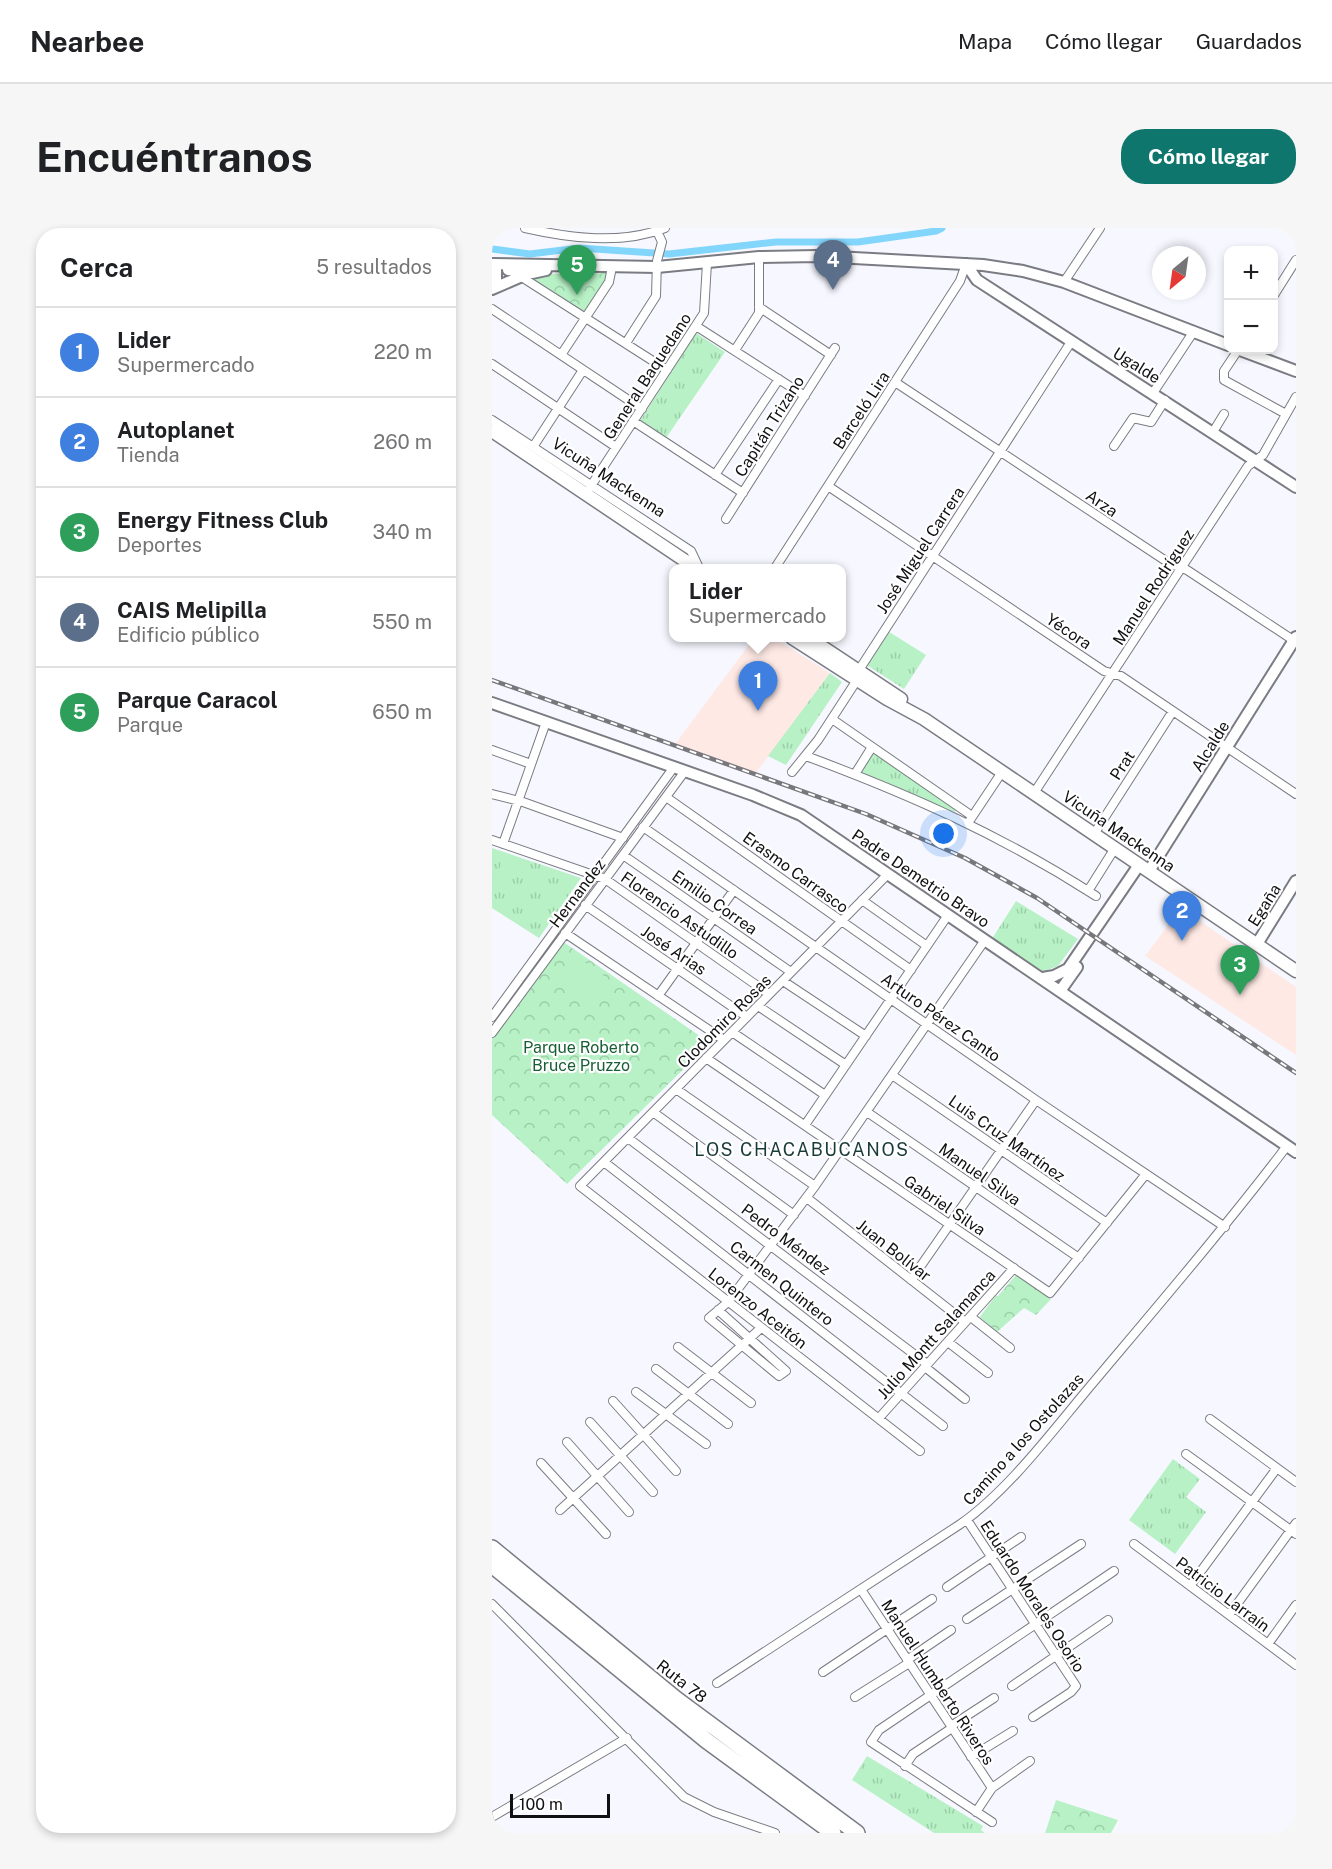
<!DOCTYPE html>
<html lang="es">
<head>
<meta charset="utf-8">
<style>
	:root { --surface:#fff; --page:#f6f6f6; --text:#202124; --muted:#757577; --line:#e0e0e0; --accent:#0f766e }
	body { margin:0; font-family:"Public Sans",sans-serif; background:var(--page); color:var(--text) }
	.controls { position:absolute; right:18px; top:18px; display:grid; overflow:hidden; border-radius:12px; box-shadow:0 3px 9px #0003 }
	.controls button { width:54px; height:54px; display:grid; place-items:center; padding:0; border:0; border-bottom:2px solid var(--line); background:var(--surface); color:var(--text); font:30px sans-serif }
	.compass { position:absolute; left:660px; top:18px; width:54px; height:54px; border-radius:50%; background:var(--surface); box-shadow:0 3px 9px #0003; rotate:209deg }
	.scale { position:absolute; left:18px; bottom:15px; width:100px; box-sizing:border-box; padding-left:6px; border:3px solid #101013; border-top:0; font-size:16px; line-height:21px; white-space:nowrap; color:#101013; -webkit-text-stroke:4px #fff; paint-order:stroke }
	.you { position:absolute; left:452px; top:606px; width:21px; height:21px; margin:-15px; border:4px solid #fff; border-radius:50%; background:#1a73e8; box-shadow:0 0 0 9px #1a73e833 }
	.badge { display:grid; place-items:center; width:39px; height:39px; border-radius:50%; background:var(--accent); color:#fff; font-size:20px; font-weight:700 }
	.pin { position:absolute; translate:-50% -50px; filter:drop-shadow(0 2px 3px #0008) }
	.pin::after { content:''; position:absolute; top:32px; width:21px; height:18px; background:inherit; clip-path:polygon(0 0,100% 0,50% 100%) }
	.popup { position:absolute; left:177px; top:336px; width:177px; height:78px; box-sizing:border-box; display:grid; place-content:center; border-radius:12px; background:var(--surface); filter:drop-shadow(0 2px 4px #0005); font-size:20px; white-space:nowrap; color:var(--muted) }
	.popup b { font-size:22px; color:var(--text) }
	.popup::after { content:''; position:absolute; left:50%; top:100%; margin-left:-12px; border:12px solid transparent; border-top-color:var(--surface) }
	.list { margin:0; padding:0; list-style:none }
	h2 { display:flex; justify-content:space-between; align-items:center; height:78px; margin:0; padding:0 24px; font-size:26px }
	h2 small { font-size:20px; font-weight:400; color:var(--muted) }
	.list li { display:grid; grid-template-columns:39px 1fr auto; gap:18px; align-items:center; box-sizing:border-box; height:90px; padding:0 24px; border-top:2px solid var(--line) }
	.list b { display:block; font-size:22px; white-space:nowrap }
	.list p { margin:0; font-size:20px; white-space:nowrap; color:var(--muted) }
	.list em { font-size:20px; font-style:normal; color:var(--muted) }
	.map { position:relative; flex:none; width:804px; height:1605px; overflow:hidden; border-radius:24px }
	header { display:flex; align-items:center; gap:36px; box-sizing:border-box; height:84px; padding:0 30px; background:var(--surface); border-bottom:2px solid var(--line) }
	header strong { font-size:28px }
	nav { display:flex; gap:33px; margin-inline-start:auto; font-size:21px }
	.intro { display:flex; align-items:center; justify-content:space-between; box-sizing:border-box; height:144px; padding:0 36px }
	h1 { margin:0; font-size:42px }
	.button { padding:15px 27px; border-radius:24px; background:var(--accent); color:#fff; font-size:21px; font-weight:700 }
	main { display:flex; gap:36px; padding:0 36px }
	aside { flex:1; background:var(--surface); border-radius:24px; box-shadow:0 3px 9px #0003 }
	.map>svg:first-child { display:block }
	.commercial { fill:#fee9e5 }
	.grass { fill:url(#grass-tufts) }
	.park { fill:url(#park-crowns) }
	.pitch { fill:#b7f1c5 }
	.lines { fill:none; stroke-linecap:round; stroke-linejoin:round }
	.canal { stroke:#83d6fb; stroke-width:7 }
	.street-casing { stroke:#7b7c83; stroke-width:10 }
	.secondary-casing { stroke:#7b7c83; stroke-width:14 }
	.primary-casing { stroke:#7b7c83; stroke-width:15 }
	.highway-casing { stroke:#7b7c83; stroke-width:18 }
	.street { stroke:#fff; stroke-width:8 }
	.secondary { stroke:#fff; stroke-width:10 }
	.primary { stroke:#fff; stroke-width:12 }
	.highway { stroke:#fff; stroke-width:15 }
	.rail-casing { stroke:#77777c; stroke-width:4.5 }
	.rail { stroke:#fff; stroke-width:2; stroke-dasharray:7; stroke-linecap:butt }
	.labels { text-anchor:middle; stroke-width:4.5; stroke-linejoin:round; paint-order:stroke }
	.street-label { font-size:16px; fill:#101013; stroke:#fff }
	.park-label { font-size:16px; fill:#175f33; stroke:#fff }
	.neighbourhood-label { font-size:18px; letter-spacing:1.5px; fill:#1a3c39; stroke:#fff }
</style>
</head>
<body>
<header>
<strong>Nearbee</strong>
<nav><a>Mapa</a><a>Cómo llegar</a><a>Guardados</a></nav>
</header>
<div class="intro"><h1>Encuéntranos</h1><a class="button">Cómo llegar</a></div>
<main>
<aside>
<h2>Cerca<small>5 resultados</small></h2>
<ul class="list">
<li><span class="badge" style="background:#3f7fe0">1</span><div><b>Lider</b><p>Supermercado</p></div><em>220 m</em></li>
<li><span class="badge" style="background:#3f7fe0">2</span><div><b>Autoplanet</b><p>Tienda</p></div><em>260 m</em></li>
<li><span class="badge" style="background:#2e9e5b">3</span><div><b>Energy Fitness Club</b><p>Deportes</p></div><em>340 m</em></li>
<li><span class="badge" style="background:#5c6f8a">4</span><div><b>CAIS Melipilla</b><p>Edificio público</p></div><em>550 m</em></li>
<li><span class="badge" style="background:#2e9e5b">5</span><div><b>Parque Caracol</b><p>Parque</p></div><em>650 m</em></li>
</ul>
</aside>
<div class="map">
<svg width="804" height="1605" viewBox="0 0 804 1605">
	<defs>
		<pattern id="grass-tufts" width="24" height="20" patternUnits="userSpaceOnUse" patternTransform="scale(1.5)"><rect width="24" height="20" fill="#b7f1c5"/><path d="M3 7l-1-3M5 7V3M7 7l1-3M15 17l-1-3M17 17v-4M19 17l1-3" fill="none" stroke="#9ccea8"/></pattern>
		<pattern id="park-crowns" width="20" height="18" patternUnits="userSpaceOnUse" patternTransform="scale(1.5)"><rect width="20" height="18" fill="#b7f1c5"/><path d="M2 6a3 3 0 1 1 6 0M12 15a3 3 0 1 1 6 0" fill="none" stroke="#9ccea8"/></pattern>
	</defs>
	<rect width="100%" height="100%" fill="#f7f8ff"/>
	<path class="commercial" d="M262,410h20l56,35 -74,100 -81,-29z
		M689,680l115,79v68l-151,-99z"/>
	<path class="grass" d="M204,105l29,19 -59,86 -26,-17z
		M394,402l40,25 -22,34 -39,-25z
		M338,445l12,9 -56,83 -18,-9z
		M381,524l84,56 -2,4 -95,-39z
		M0,620l89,30 -42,60 -47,-30z
		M524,673l62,38 -20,27 -22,8 -48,-29z
		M681,1231l27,20 -14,18 20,15 -31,42 -46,-34z
		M375,1528l116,70 -2,4 4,3h-51l-82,-53z"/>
	<path class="park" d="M115,45v5l-23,34 -51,-33 4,-5z
		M70,713l148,102 -143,141 -75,-69v-76z
		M524,1047l35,24 -15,16 -12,-7 -27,24 -17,-15z
		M564,1572l62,20 -7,13h-66z"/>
	<path class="pitch" d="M13,625l14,5 -9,27 -15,-5z
		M85,729l13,9 -17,23 -13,-8z
		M102,741l13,9 -17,24 -12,-9z
		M504,1067l11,8 -16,22 -11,-8z
		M684,1243l10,8 -17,25 -11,-8z"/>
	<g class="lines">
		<path class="canal" d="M0,21l38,5 49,-6 90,6 107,-12h82l78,-11 6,-3"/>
		<defs>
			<path id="street" d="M33,0c44,10 96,17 140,0
				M28,48l147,94
				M572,54l36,-54
				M782,67l22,-35
				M267,79l72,48
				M0,81l150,100
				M204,98l109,70
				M134,115l30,-47 1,-35 5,-19 -5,-11
				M243,122l24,-37v-56
				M746,122l-14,21v9l62,34
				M69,127l48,-73 3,-15
				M0,136l124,83
				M403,154l274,181 18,7 109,72
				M661,165l41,-62
				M0,192l199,131 8,17
				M141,193l110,72
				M721,204l11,-18
				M622,218l19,-28 18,4 14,-22
				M41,219l50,-77
				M223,247l64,-96
				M336,258l276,185 17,5 175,118
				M93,267l119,-182 3,-50
				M234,291l109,-171
				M283,340l185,-287 6,-17
				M340,491l140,97
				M0,522l39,14
				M314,528c105,39 195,79 290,140
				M300,544l26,-32 39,-60 2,-10 212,-328
				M363,546l17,-27
				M542,565l214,-327 15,-11 33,-58
				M0,566l31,8 100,36
				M174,569l245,173
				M478,592l32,-48
				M151,599l393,273 189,127
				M602,606l79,-123
				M0,612l113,39 164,115
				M11,616l43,-122
				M131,627l168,117
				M396,646l-308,312 340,265
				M596,663l27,-43
				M370,672l65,46
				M93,677l162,112
				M73,705l159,107
				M291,753l83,55
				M166,768l76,-106
				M266,778l88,59
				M0,789l182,-250
				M240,804l93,63
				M0,805l193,-262
				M214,830l344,235 96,-119
				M400,847l215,148
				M184,861l139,97
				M161,884l141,103
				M375,884l212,146
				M313,897l143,-210
				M136,910l299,226
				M112,934l339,264
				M315,970l158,124
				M419,1052l125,-180
				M226,1082l68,61 -7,5 -70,-58 19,-16 87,-116 170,-246
				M479,1089l39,31
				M456,1114l40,31
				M186,1119l73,56
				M433,1139l40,32
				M164,1141l72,55
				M144,1164l70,52
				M121,1173l63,70
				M387,1190l135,-150
				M718,1191l86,63
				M98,1194l63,70
				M75,1214l62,70
				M694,1226l110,80
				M49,1235l65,71
				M68,1282l201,-182
				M475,1292l109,166 -5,6 -38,25
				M642,1316l162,121
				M698,1358l87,-118
				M455,1359l74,-50
				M370,1363l130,197
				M0,1376l192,193 30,15 61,21
				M737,1387l67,-92
				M475,1391l114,-75
				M776,1416l28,-39
				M415,1432l44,-30
				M331,1444l109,-73
				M225,1455l242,-158c47,-32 92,-92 128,-135 68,-81 136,-160 200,-244
				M520,1458l96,-66
				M363,1469l54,-34
				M459,1498l43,-28
				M479,1529l42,-26
				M413,1538l8,-12 39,-26
				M484,1584l16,-24 38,-27
				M0,1589l135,-79
				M500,1594l-121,-80 8,-12 235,-159"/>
			<path id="secondary" d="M0,36l165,3 102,-10 58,-1 166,9 40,6 41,11 164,63
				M474,36l11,16 319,207
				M4,38v15
				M16,42l24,3 14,-3
				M0,61l37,-16
				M748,122l56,21
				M0,475l261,92 48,20 495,337
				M657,643l147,-234
				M765,716l39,-63
				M551,750l11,-2 14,-7 71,-104
				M568,763l17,-24"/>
			<path id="primary" d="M0,203l204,137
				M300,410l95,61 37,20 372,252
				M317,410l92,61"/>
			<path id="highway" d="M0,1320l184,151 181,134
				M0,1337l215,176 126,92"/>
		</defs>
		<use href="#street" class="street-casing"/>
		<use href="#secondary" class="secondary-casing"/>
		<use href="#primary" class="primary-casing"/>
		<use href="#highway" class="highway-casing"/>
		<use href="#street" class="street"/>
		<use href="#secondary" class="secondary"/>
		<use href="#primary" class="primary"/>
		<use href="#highway" class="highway"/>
		<defs>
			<path id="rail" d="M0,452l374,134 99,44 72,40 259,175"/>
		</defs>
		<use href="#rail" class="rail-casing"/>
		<use href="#rail" class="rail"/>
	</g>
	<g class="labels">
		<g class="street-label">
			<text transform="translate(645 137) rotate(32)" y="6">Ugalde</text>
			<text transform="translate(155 148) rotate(-57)" y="6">General Baquedano</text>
			<text transform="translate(369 182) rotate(-57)" y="6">Barceló Lira</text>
			<text transform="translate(277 198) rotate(-58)" y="6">Capitán Trizano</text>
			<text transform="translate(117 249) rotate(33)" y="6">Vicuña Mackenna</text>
			<text transform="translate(610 275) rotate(34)" y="6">Arza</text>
			<text transform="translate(428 322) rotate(-57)" y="6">José Miguel Carrera</text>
			<text transform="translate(661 359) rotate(-57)" y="6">Manuel Rodríguez</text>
			<text transform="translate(577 403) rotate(34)" y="6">Yécora</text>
			<text transform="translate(718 518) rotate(-58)" y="6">Alcalde</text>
			<text transform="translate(630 537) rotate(-57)" y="6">Prat</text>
			<text transform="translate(627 603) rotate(34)" y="6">Vicuña Mackenna</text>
			<text transform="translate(304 644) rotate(36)" y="6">Erasmo Carrasco</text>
			<text transform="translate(429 650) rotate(34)" y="6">Padre Demetrio Bravo</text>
			<text transform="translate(85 665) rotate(-53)" y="6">Hernandez</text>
			<text transform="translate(223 674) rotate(35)" y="6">Emilio Correa</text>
			<text transform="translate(772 677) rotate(-58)" y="6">Egaña</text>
			<text transform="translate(188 687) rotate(35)" y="6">Florencio Astudillo</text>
			<text transform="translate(182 722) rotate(34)" y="6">José Arias</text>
			<text transform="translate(449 789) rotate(35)" y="6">Arturo Pérez Canto</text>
			<text transform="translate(232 793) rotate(-45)" y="6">Clodomiro Rosas</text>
			<text transform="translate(515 910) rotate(35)" y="6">Luis Cruz Martínez</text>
			<text transform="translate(488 946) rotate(35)" y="6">Manuel Silva</text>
			<text transform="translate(453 977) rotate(34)" y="6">Gabriel Silva</text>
			<text transform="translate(294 1011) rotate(37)" y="6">Pedro Méndez</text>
			<text transform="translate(402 1022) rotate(38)" y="6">Juan Bolívar</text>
			<text transform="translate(290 1055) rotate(38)" y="6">Carmen Quintero</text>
			<text transform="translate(266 1080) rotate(38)" y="6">Lorenzo Aceitón</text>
			<text transform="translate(444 1106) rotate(-48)" y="6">Julio Montt Salamanca</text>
			<text transform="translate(531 1211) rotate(-48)" y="6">Camino a los Ostolazas</text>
			<text transform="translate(731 1366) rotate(37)" y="6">Patricio Larraín</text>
			<text transform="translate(541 1368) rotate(57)" y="6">Eduardo Morales Osorio</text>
			<text transform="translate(190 1453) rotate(38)" y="6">Ruta 78</text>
			<text transform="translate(446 1454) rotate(57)" y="6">Manuel Humberto Riveros</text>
		</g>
		<g class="park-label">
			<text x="89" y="825">Parque Roberto<tspan x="89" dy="18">Bruce Pruzzo</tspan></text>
		</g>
		<g class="neighbourhood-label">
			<text x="310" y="928">LOS CHACABUCANOS</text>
		</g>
	</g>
</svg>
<div class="controls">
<button>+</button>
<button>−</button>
</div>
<svg class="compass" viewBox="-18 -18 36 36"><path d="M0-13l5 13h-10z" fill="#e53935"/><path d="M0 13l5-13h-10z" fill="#757577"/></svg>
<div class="scale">100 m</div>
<div class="you"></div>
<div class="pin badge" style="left:266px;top:483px;background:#3f7fe0">1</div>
<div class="popup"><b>Lider</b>Supermercado</div>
<div class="pin badge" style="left:690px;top:713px;background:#3f7fe0">2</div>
<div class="pin badge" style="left:748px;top:767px;background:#2e9e5b">3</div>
<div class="pin badge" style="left:341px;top:62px;background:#5c6f8a">4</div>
<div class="pin badge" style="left:85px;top:67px;background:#2e9e5b">5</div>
</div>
</main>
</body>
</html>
